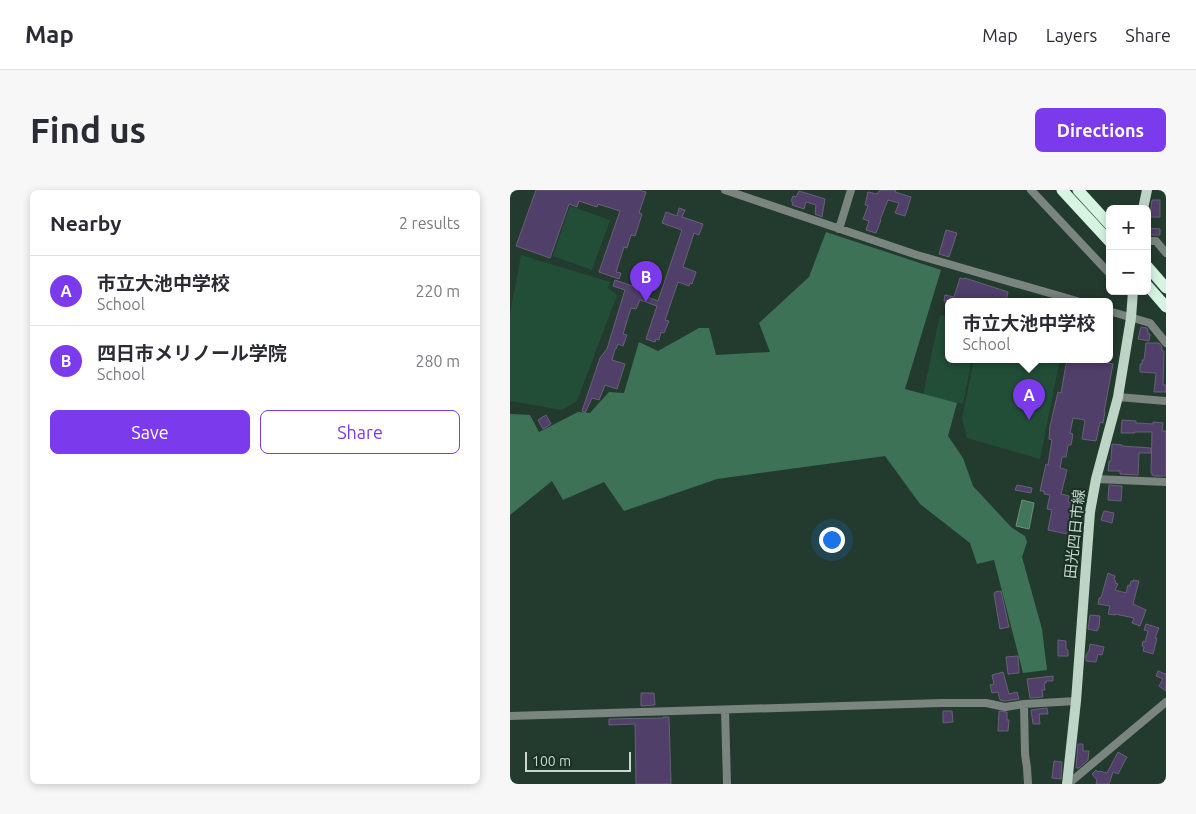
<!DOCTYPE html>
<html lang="en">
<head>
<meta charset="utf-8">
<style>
	:root { --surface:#fff; --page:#f7f7f7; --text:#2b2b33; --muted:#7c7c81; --line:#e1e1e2; --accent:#7c3aed }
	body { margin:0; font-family:Ubuntu,"Noto Sans JP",sans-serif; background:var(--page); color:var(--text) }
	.controls { position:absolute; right:15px; top:15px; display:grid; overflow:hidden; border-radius:8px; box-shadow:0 2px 8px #0003 }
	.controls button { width:45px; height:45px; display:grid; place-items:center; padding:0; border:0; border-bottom:1px solid var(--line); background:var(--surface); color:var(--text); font:25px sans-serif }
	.scale { position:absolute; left:15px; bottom:12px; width:106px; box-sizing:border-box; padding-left:5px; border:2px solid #c9d7cf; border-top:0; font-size:14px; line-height:18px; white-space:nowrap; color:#c9d7cf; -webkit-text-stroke:4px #193124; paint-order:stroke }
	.you { position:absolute; left:321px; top:349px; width:18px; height:18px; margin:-12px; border:4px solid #fff; border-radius:50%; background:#1a73e8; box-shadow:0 0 0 8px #1a73e833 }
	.badge { display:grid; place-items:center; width:32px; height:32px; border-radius:50%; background:var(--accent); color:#fff; font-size:16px; font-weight:700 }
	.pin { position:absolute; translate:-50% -41px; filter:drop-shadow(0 1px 2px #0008) }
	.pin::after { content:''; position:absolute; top:26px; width:18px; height:15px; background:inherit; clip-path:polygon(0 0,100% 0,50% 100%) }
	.popup { position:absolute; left:435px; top:108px; width:168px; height:65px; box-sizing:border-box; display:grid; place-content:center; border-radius:8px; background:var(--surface); filter:drop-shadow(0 1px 4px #0005); font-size:16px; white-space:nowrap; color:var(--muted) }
	.popup b { font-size:19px; color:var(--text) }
	.popup::after { content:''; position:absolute; left:50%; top:100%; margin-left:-10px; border:10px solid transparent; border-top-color:var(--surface) }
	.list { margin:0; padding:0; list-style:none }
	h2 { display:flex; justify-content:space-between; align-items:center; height:65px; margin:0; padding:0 20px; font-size:21px }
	h2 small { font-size:16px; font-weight:400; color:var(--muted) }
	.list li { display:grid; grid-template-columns:32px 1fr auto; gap:15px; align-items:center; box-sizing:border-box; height:70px; padding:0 20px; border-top:1px solid var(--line) }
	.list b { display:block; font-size:19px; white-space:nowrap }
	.list p { margin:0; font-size:16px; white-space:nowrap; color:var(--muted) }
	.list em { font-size:16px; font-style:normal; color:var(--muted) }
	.actions { display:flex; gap:10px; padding:15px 20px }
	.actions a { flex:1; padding:11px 0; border:1px solid var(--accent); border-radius:8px; text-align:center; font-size:18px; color:var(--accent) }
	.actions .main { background:var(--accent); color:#fff }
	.map { position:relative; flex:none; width:656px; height:594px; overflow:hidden; border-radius:8px }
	header { display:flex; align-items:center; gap:30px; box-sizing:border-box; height:70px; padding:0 25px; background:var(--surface); border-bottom:1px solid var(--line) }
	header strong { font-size:24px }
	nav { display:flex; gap:28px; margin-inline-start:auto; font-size:18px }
	.intro { display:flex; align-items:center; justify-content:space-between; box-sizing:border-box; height:120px; padding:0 30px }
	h1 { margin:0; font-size:35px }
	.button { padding:12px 22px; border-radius:8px; background:var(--accent); color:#fff; font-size:18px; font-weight:700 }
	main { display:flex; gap:30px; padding:0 30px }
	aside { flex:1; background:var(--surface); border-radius:8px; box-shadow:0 2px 8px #0003 }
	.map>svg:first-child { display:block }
	.green { fill:#224e38 }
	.forest { fill:#3d7256 }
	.water { fill:#41765b; stroke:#6a937e }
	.building { fill:#503f69; stroke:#696077 }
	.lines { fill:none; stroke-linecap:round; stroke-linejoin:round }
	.minor { stroke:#79857e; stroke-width:8 }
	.major { stroke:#bdd4c6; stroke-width:10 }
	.highway { stroke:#d7f4e3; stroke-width:11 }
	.labels { text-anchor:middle; stroke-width:4; stroke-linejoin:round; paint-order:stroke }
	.street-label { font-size:15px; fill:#c9d7cf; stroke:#193124 }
</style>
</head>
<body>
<header>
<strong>Map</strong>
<nav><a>Map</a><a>Layers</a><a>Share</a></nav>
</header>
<div class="intro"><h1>Find us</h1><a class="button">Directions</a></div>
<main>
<aside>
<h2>Nearby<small>2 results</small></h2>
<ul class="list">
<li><span class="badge">A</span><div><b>市立大池中学校</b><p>School</p></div><em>220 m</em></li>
<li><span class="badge">B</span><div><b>四日市メリノール学院</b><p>School</p></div><em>280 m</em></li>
</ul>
<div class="actions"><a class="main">Save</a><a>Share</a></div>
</aside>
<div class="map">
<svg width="656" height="594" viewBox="0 0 656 594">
	<rect width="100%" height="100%" fill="#233b2e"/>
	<path class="green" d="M60,16l40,14 -18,50 -39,-14z
		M11,65l89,27 -2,6 9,7 -40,106 -15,9 -52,-9v-86z
		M430,125l9,2v42h23l-9,45 -40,-9z
		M464,169h86l-20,100 -73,-21 -5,-19z"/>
	<path class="forest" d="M316,42l115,38 -36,119 52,14 -9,33 15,22 10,28 38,41 14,9 2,6 -5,15 20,72 5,41 -24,3 -29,-113 -17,4 -7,-21 -50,-39 -35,-48 -168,23 -93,32 -20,-29 -41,18 -11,-19 -42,34v-101l20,1 9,17 39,-20 12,1 19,-21 15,1 15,-51 19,9 41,-23h10l7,27 54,-3 -11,-29 50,-46z"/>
	<path class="water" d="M512,310l12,3 -5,26 -13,-3z"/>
	<path class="building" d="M26,0h103l7,2 -7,21 3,1 -7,22 -4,-1 -4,13 -3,-1 -8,25 5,1 -2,6 -20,-7 21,-61 -22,-7 -1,3 -18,-6 -2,6 -8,-3 -19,54 -34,-12z
		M370,0h16l-1,2 16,5 -6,19 -10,-3 4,-10 -11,-3 -8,20h1l-5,13 -10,-3 3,-9 -6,-2 5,-13 -3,-1 3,-13 9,2z
		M289,1l26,8 -3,18 -7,-3 1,-9 -10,-3 -2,7 -12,-4 1,-3 -2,-1 2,-5 3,1z
		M642,10h8v17h-10l-1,-1v-4l2,-4z
		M169,18l6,2 -3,7 21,7 -4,11 -5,-2 -11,34 13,5 -4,12 -2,-1 -1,3 -11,-4 -13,38 4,1 -5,12 -3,-1 -2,8 -3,-1 -1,3 -9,-3 11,-33 -17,-6 -4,9 -5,-1 -8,26 4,1 -4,11 -5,-2 -2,5h-1l-3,11 13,4 -8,25 -12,-4 -6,15 -7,-2 -7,15 -3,-2 18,-53 7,-9 18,-59 -12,-4 2,-6 29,10 -2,5 16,6 24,-71 -20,-7 4,-11 11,4z
		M637,38l13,1v6h-13z
		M436,40l11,3 -8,24 -10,-3z
		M450,88l4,1 1,-1 43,14 -2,9h-62l1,-6 9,2z
		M631,137l6,1 1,2v4h2l-1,7 -11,-2z
		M636,153h13l3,4v4h2l-1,34h3v7h-12l2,-19 -16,-1v-8h2v-4h2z
		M557,169h13l12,3v-2l21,4 -9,48h1l-2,11 -3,-1 -4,19 -14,-2 3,-19 -12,-2 -3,15 3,1 -2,11h-3l-2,12h-4l-2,11 7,2 -6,24 8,2 -1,6 10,2 -6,31 -24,-5 4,-20 -5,-1 3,-14 -6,-1v-3h-4l6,-27 2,1 4,-25 -3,-1 1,-13 8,-34 3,1z
		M36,225l5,9 -8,5 -5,-9z
		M612,230l14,1v2l17,1v-2l10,1 -1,8h4v45h-12l-2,-1v-2h-1l1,-41h-17v1h-14z
		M602,254l10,1v1l29,2v5h-12l-1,22 -18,-1v-3h-12l1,-10h2z
		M507,295l15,3 -1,5 -16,-3z
		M599,295l13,1 -1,15 -13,-1z
		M594,321l10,2 -2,10 -11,-3z
		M598,383l7,3 -1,4 2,1 -1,2 3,1 -3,6 11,3 2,-8 2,1 1,-5 2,1v-2l6,1 -6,23 13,6 -6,16 -8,-3 2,-5 -19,-4v1l-7,-1 2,-8 -12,-2 1,-6h2z
		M491,401l8,36 -9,2 -6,-35 1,-2z
		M580,425l10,1 -1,11 -2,4 -9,-2z
		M636,434l13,4 -4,10h2l-4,16 -10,-3 1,-4 -2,-1 1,-5 2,1 3,-11 -4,-1z
		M548,450l8,1v8l2,1v6h-10z
		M580,454l14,3 -2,8 -4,-1 -2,8 -10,-1v-6l3,-4z
		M508,466l1,17 -11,1 -2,-17z
		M648,481l7,3 1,-1v18l-7,-5 4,-7 -7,-3z
		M493,482l6,22 8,-2 2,7 -14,2 -5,-1 -2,-8 -6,1 -2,-8 4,-1 -2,-9z
		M543,486v5h-7v2h-2l1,7h-3l1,7 -13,1 -3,-19z
		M131,503h13l1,12 -14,1z
		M537,518l1,6h-9l1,10h-7l-2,-14z
		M433,521h9l1,11 -10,1z
		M489,521l8,1v8h2l-1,11h-10z
		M153,527h6l2,67h-35l-1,-60 -26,1v-6l54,-1z
		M568,554h5v7h6l-1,9 -9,8h-3z
		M608,562l9,5 -9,17 -5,-2 -4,12h-13l1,-4 -5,-6 4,-4 2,2 1,-1 8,2z
		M544,571l8,1 -1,17 -9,-1z"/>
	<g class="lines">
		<path class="minor" d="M215,0l192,65 160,46
			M521,0l79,84
			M329,39l12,-39
			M637,51h9l10,12
			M599,121l41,12 16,20
			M608,207l48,4
			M586,289l70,3
			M514,514l1,50 2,14 1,16
			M215,520l2,74
			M0,526l431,-13h45l19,4 19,-3 52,-3
			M558,594l98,-82"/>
		<path class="major" d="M633,19l4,-19
			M557,594l9,-83 14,-189 6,-33 22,-82 13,-79 2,-27"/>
		<path class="highway" d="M552,0l48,52
			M568,0l32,35
			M637,76l19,22
			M637,95l19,22"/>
	</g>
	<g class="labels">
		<g class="street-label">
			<text transform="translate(565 344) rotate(-84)" y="5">田光四日市線</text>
		</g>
	</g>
</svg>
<div class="controls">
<button>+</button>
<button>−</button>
</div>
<div class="scale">100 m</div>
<div class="you"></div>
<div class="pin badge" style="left:519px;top:230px">A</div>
<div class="popup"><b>市立大池中学校</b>School</div>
<div class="pin badge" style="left:136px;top:112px">B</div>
</div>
</main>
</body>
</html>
